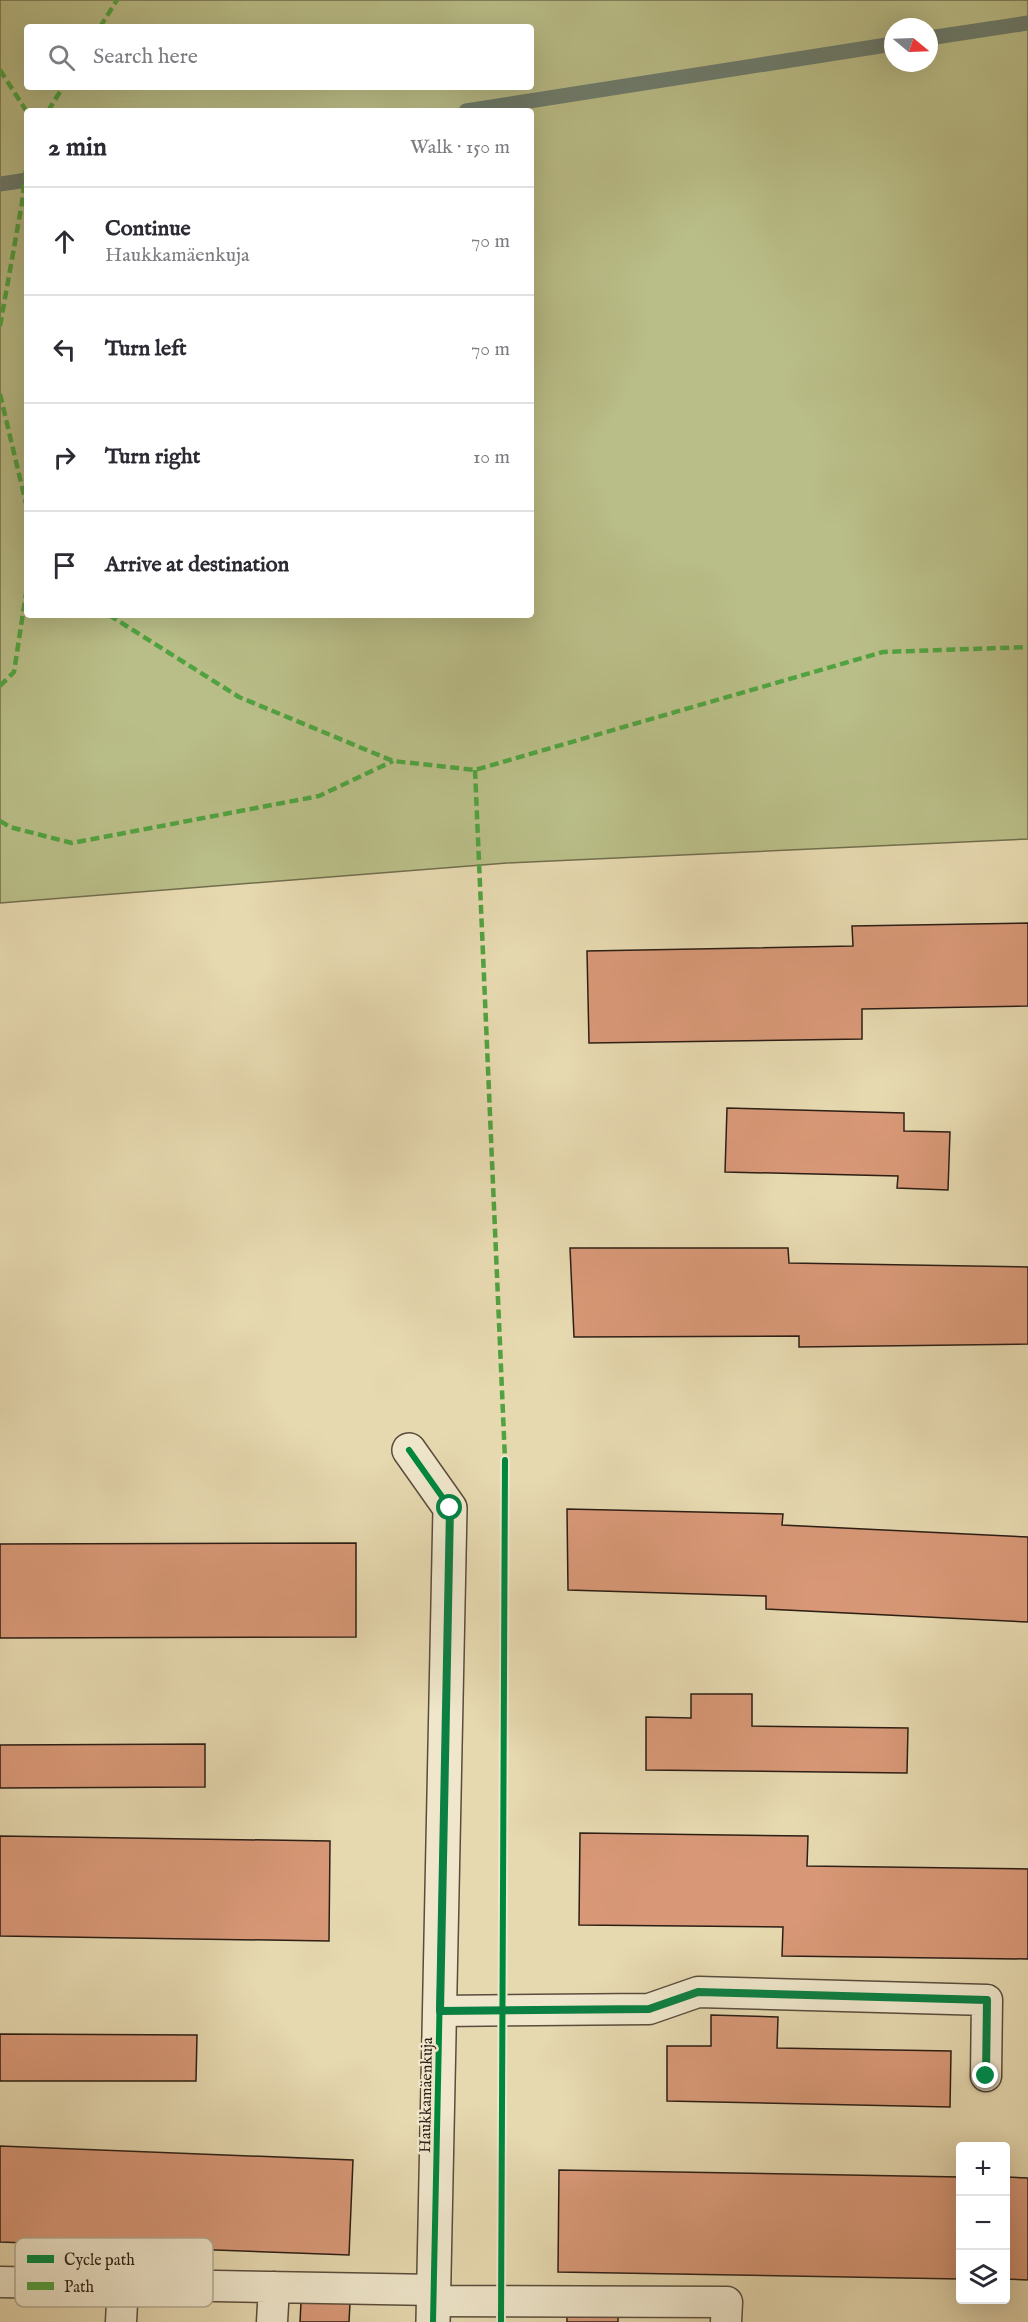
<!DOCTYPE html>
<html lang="en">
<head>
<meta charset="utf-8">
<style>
	:root { --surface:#fff; --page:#f7f7f7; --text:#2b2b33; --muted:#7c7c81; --line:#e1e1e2 }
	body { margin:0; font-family:"IM FELL English",serif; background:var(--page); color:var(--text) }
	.controls { position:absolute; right:18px; bottom:18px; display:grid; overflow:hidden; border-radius:6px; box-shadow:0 6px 24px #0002 }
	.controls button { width:54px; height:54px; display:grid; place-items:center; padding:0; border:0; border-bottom:2px solid var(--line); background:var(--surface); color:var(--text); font:30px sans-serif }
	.compass { position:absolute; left:884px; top:18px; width:54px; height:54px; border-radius:50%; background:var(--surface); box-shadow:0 6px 24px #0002; rotate:109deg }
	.stop { position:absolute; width:18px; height:18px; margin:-14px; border:4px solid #0b8043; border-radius:50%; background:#fff }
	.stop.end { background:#0b8043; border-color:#fff; box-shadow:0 2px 6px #0008 }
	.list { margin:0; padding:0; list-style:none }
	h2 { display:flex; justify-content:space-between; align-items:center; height:78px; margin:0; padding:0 24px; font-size:26px }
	h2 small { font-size:20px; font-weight:400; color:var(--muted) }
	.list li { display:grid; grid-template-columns:39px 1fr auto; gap:18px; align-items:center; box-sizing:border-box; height:108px; padding:0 24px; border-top:2px solid var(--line) }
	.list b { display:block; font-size:22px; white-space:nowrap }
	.list p { margin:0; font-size:20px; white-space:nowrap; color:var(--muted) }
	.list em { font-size:20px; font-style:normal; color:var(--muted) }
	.icon { flex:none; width:33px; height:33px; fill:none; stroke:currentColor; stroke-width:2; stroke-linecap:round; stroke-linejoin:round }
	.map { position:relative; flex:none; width:1028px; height:2322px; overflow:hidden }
	.search { position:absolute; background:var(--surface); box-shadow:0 6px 24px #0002; left:24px; top:24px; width:510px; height:66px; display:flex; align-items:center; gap:15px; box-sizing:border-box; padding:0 21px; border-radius:6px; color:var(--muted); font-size:22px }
	.panel { position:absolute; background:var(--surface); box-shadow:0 6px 24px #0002; left:24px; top:108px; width:510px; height:510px; border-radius:6px }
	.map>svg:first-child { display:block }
	.green { fill:#b9bd87; stroke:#726e4e; stroke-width:1.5; fill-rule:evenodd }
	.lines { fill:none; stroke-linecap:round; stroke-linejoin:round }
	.stream { stroke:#6c7c6e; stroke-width:15 }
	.building { fill:#d89877; stroke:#2c1f15; stroke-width:1.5 }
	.service-casing { stroke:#5a4d3c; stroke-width:33 }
	.minor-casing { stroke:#5a4d3c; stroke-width:36 }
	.service { stroke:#efe6cb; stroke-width:30 }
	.minor { stroke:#efe6cb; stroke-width:33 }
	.quiet { stroke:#51a240; stroke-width:4.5; stroke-dasharray:9 4.5; stroke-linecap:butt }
	.cycleway-casing { stroke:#efe6cb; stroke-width:10 }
	.cycleway { stroke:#00873e; stroke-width:6 }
	.route { stroke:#0b8043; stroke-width:8 }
	.labels { text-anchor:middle; stroke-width:5; stroke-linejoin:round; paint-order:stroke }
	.street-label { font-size:16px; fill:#2c1f15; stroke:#efe6cb }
	.key { fill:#efe6cb; stroke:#b4aa94; stroke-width:1.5 }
	.key-label { font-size:16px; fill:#2c1f15 }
</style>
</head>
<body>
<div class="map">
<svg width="1028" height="2322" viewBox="0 0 1028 2322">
	<rect width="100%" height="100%" fill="#e6d8af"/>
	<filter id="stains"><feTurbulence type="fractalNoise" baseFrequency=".00333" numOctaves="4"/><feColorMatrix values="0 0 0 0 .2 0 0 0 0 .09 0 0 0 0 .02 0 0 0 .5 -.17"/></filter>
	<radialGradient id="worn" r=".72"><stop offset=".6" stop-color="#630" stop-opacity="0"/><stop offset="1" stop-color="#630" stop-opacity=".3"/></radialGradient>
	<path class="green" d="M0,0h1028v839l-521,24 -507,40zM27,27h504v60h-504zM893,27h36v36h-36zM27,111h504v504h-504z"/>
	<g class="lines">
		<path class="stream" d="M929,38l99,-15
			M466,111l427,-67
			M0,184l27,-4"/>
	</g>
	<path class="building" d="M1028,923v83l-166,3v30l-273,4 -2,-92 266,-5 -1,-20z
		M727,1108l177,5v18l46,1 -2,58 -51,-2 1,-12 -173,-4z
		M570,1248h218l1,15 239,4v77l-229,3v-11l-225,1z
		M567,1509l216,5 -1,11 246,12v85l-262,-13v-13l-198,-6z
		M356,1543v94l-356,1v-94z
		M691,1694h61v32l156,2 -1,45 -261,-3v-53l45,1z
		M205,1744v43l-205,1v-43z
		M580,1833l228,3 -1,30 221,3v90l-246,-3 1,-29 -204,-2z
		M0,1836l330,5 -1,100 -329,-5z
		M711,2015l67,2 -1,31 174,3 -1,56 -283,-6v-55h44z
		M0,2034l197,1 -1,46h-196z
		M0,2146l353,14 -4,95 -349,-13z
		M559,2170l401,7v102l-402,-7z
		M1006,2177l22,1v102l-22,-1z
		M301,2302l49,1 -1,19h-49z
		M567,2310l51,2v10h-51z"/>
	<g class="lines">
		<defs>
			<path id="service" d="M440,2011l209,-2 49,-17 289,8 -1,76
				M0,2282l435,8
				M434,2301l293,1 -1,20
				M121,2322l2,-38
				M272,2322l2,-35"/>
			<path id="minor" d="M409,1450l41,58 -17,814"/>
		</defs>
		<use href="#service" class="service-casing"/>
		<use href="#minor" class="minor-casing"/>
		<use href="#service" class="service"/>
		<use href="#minor" class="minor"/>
		<path class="quiet" d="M100,27l17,-27
			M0,70l27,42
			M48,111l15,-24
			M0,326l22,-123 5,-44
			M0,394l27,114
			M109,615l130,82 154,64 82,9 408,-118 145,-5
			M0,686l14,-14 13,-85
			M475,770l30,690
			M0,821l10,6 62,16 247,-47 74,-35"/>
		<defs>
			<path id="cycleway" d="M409,1450l41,58 -17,814
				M501,2322l4,-862"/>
		</defs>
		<use href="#cycleway" class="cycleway-casing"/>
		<use href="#cycleway" class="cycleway"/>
	</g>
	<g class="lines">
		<path class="route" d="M450,1508l-10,503 209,-2 49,-17 289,8 -1,76"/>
	</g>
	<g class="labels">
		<g class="street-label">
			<text transform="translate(425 2095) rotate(-89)" y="6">Haukkamäenkuja</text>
		</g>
	</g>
	<rect x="15" y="2238" width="198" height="69" rx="9" class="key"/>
	<rect x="27" y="2255" width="27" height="8" fill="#00873e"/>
	<rect x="27" y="2282" width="27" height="8" fill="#51a240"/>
	<g class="key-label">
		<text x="64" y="2265">Cycle path</text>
		<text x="64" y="2292">Path</text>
	</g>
	<rect width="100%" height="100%" filter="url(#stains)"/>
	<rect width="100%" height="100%" fill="url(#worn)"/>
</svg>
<div class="controls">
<button>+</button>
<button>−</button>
<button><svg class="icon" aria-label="layers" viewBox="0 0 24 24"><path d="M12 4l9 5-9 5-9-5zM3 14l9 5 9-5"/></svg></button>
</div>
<svg class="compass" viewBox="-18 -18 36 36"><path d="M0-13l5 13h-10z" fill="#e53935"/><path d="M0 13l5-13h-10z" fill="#7c7c81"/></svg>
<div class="stop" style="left:450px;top:1508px"></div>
<div class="stop end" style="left:986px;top:2076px"></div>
<div class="search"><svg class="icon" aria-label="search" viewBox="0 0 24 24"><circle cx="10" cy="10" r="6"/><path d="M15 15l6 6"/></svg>Search here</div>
<section class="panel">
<h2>2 min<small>Walk · 150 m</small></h2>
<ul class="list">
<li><svg class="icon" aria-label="ahead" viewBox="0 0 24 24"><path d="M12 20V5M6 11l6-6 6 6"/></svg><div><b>Continue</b><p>Haukkamäenkuja</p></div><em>70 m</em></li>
<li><svg class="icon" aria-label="left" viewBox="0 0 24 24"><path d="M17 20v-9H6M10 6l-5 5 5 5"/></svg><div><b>Turn left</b></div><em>70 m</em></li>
<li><svg class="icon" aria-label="right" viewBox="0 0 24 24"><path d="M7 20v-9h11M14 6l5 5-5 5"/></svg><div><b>Turn right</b></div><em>10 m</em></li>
<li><svg class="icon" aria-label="arrive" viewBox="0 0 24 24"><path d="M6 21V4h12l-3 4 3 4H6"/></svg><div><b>Arrive at destination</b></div></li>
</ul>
</section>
</div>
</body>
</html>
